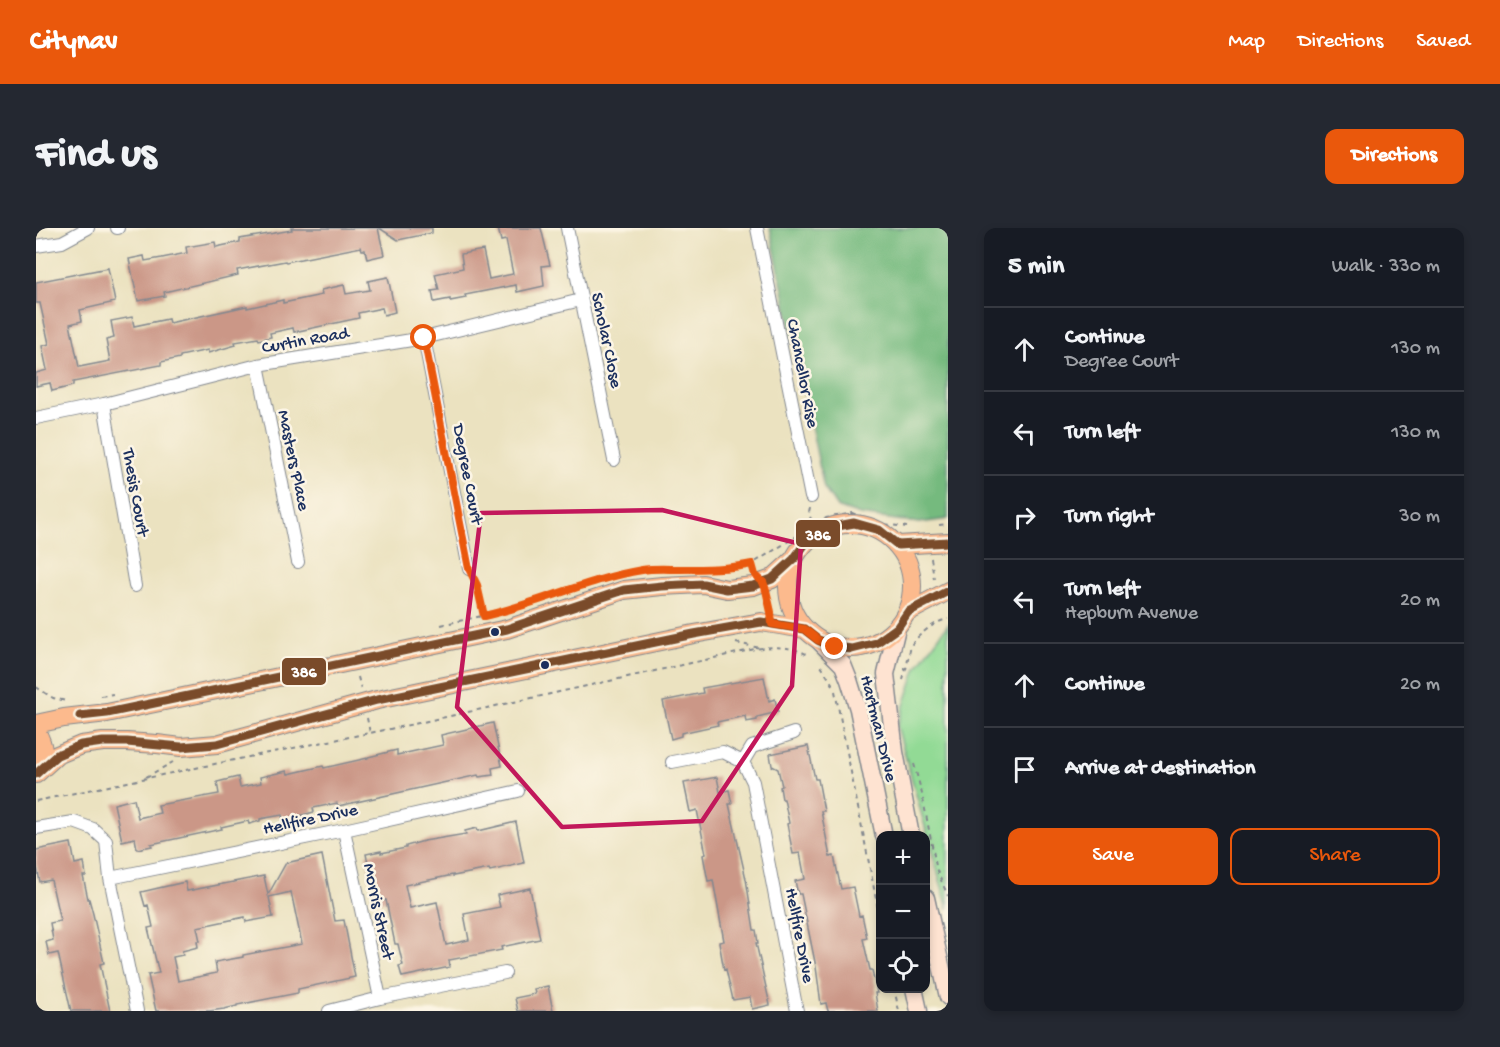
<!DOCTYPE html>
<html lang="en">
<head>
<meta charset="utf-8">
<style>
	:root { --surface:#171b24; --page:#242831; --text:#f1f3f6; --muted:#9ea1a6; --line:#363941; --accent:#ea580c }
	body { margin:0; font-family:"Gochi Hand",sans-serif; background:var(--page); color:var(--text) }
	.controls { position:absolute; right:18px; bottom:18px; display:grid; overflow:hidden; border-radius:12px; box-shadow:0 3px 9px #0003 }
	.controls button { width:54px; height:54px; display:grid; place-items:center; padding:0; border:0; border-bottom:2px solid var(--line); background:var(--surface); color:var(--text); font:30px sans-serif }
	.stop { position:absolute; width:18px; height:18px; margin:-14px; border:4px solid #ea580c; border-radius:50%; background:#fff }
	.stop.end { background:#ea580c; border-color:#fff; box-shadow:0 2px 6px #0008 }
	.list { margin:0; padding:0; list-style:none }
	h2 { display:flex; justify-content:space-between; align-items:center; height:78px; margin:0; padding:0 24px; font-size:26px }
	h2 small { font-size:20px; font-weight:400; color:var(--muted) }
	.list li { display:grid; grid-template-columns:39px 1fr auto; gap:18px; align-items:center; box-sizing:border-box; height:84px; padding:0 24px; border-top:2px solid var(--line) }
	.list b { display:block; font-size:22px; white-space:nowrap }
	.list p { margin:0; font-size:20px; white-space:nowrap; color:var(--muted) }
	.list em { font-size:20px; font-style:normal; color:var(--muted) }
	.actions { display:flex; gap:12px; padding:18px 24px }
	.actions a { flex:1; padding:14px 0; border:2px solid var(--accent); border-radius:12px; text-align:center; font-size:21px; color:var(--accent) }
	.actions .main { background:var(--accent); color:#fff }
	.icon { flex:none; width:33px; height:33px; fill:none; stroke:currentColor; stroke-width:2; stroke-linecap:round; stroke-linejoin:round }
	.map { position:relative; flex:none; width:912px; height:783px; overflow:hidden; border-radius:12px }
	header { display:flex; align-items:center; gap:36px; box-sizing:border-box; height:84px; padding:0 30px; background:var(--accent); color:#fff }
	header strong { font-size:28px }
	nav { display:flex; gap:33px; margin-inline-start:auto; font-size:21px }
	.intro { display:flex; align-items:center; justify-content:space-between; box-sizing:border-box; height:144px; padding:0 36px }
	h1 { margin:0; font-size:42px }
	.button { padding:15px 27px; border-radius:12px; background:var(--accent); color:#fff; font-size:21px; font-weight:700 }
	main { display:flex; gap:36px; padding:0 36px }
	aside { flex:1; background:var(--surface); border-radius:12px; box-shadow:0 3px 9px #0003 }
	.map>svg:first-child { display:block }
	.green { fill:#92da95; stroke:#56847a; stroke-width:1.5 }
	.forest { fill:#75ba7e; stroke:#48746e; stroke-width:1.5 }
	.building { fill:#cb9787; fill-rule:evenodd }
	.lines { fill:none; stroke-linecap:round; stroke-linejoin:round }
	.street-casing { stroke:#83888f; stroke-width:14 }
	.secondary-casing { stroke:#83888f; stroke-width:19 }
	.primary-casing { stroke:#83888f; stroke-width:20 }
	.path { stroke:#83888f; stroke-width:2; stroke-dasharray:4.5 4.5; stroke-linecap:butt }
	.street { stroke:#fff; stroke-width:12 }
	.secondary { stroke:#fee3d1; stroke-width:16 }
	.primary { stroke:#fcba8d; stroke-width:18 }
	.bus-1-casing { stroke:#fcf5e5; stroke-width:14 }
	.bus-1 { stroke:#7a4b2a; stroke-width:9 }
	.route { stroke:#ea580c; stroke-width:8 }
	.marked { fill:none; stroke:#c2185b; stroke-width:4.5; stroke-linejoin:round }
	.bus-dot { fill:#1b2f5e; stroke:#fcf5e5; stroke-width:2 }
	.labels { text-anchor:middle; stroke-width:5; stroke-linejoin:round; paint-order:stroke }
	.street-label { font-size:18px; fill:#1b2f5e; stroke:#fcf5e5 }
	.line-badge { stroke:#fcf5e5; stroke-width:2 }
	.badge-label { font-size:16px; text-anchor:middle; font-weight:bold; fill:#fff }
</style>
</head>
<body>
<header>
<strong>Citynav</strong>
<nav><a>Map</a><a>Directions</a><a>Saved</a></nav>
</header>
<div class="intro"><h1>Find us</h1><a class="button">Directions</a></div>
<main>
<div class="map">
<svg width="912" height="783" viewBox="0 0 912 783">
	<rect width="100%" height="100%" fill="#fcf5e5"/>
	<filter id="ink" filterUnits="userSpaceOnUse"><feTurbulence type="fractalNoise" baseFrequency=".0167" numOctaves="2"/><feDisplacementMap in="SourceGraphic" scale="12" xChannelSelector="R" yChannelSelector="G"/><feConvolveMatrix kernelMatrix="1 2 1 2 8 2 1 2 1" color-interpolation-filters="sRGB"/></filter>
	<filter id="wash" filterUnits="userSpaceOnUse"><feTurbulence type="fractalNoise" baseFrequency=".008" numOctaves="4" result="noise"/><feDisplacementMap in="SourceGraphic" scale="24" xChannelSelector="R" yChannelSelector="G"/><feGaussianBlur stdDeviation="1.35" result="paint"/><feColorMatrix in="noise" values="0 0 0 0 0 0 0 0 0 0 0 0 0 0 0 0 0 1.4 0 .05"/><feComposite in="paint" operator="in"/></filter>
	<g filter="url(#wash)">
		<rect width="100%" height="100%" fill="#ebe2c0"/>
		<path class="green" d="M912,396v285l-51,-183 20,-59z"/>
		<path class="forest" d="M734,0h178v291l-29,4 -59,-8 -23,-8 -13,-19z"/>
		<g id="blocks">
			<path class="building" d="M255,0h87l6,27 -17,4 -2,-9h-3l-1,-3 -75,15 -1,-1 -48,9 1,5 -74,17 1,4 -27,5 -9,-42 15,-3 1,5 17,-3 25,-5 -1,-6 29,-5 1,5 24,-5v-3l52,-9z
				M343,0h53v5l-34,7z
				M462,0h43l9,37 -8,1 2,20 -27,6 -1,-7 -51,10 1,3 -16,3v-2l-16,3 -2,-11 7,-1 -4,-16 28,-6 -2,-14 22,-4 6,29 24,-5 -7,-34 -5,1z
				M72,40l7,34 -35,8 2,11 -12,3 9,43 31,-6 -4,-21 8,-2 -3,-17 21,-4 2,9 34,-7 1,4 78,-17v2l36,-8v3l39,-8 -1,-5 23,-5 2,9 24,-4 -2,-9 20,-4 7,35 -11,3 -2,-7 -24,5 1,5 -65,14 -1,-4 -23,5 1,4 -12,3 -1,-2 -23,4 1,3 -28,8v-3l-28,6v2l-19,4v3l-88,17v4l-21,5 -2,-8 -14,3v-13l11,-3 -5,-24 7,-2 -9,-41h-4v-21z
				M728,449l5,24 6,-2 3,13 -21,5v3l-11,2 -1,-6 -28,6 1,3 -37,8v3l-10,3 -8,-38 40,-8 -1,-5z
				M457,495l9,43 -10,2 1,7 -14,2 -1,-2 -140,31 -1,-3 -24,5 1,4 -31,8 -1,-5 -22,4v2l-11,3 -1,-3 -27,6 1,2 -71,15 1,2 -15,3 -2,-11 -13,3 -8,-37 20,-5 4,19 22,-5 -2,-8 61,-11 -2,-12 21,-5 2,10 21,-4 -1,-6 27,-6 1,3 35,-8 1,2 44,-10v-1l29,-7v5l46,-10 -2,-10z
				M772,518l7,33h3l6,32h-3l9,46 4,-1 7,33 12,-2 6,29 3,-1 5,23 -4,1 7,31h2l5,23h-2l3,18h-50l-2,-8 -5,1 -5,-37 -15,-73h-3l-3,-13 10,-2 -5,-26 -7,1 -6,-30 2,-1 -5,-24h-2l-2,-12 2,-1 -4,-17 -6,-3 -2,-12z
				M681,549l3,15 9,-2 3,14h-3l17,75 8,51h2l2,13h-2l14,62 -18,4 -2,-12 -17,3 -7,-31 -2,1 -5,-28 5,-1 -11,-61 -5,1 -5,-26 3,-1 -9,-44 -7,2 -6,-29z
				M480,594l8,41 -34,8 -1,-2 -36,7v-1l-48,10 5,23 27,-6 9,43 23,-5 -5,-26 36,-7 -3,-12 33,-7 10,51 -39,8 1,3 -53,10 1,7 -48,10 -3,-11 4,-1 -5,-21h-3l-9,-44 -10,2 -10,-48 15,-3v2l25,-5v-2l18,-5 42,-7 -1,-3 12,-3 1,3z
				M35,615l4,21 9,-2 2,14h-3l5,23h1l4,15 11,49 -4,1 10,47h-39l-13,-58 -9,2 -3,-13 7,-2 -3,-17 10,-2 -9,-41 -11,2 -4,-20v-12z
				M286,627l13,66 9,-1 11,57 -57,12v4l-61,12v1l-13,3 -15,2h-53l-8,-36 11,-2 -11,-45 5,-1 -5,-22 -3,1 -4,-14 44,-10 2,9 77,-15 4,19 18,-32zM255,664l11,52 -59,11v2l-28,5 2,11 -39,8 -5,-24 10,-2 -1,-4 16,-4 -1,-6h3l-3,-14 48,-10 1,5 27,-5 -4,-20z
				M512,758l5,25h-35l-3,-13 20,-4 -1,-5z"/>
		</g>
	</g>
	<g filter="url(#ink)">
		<use href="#blocks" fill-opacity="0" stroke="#83888f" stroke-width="1.5"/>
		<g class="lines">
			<defs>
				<path id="street" d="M81,0h1
					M531,0l47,232
					M721,0l54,269
					M0,18l26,-4 26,-14
					M388,110l45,231
					M222,137l40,197
					M68,176l31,182
					M0,190l68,-14 154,-39 166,-27 157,-38
					M636,534l51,-10 20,10 10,20 44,229
					M707,534l9,-15 42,-14
					M0,600l38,-6 19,7 13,12 4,37 27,133
					M308,602l36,168
					M74,650l234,-48 174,-39
					M293,783l51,-13 125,-25"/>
				<path id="secondary" d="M861,400l-11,46 9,78 16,84
					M782,412l25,25 6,15 9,29 26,127
					M890,670l22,99
					M878,760l5,23"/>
				<path id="primary" d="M752 358a62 62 0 1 1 124 0a62 62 0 1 1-124 0Z
					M862,317l50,-3
					M872,384l40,-21
					M0,496l28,-6 43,-5 400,-84 117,-39 38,-4 41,-2 24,5 26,-3 19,-7 22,-20
					M0,503c8,14 10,26 2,40
					M0,546l21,-19 24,-10 22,-3h24l30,2 24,3 36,-3 160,-44 317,-66 67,-12 43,7"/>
			</defs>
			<use href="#street" class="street-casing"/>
			<use href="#secondary" class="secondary-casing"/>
			<use href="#primary" class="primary-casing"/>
			<path class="path" d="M774,280l-1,5 4,13
				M903,297l9,-1
				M895,330l3,21
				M676,340l22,-1 18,-3 74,-46 27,-5 30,11 24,3
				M599,343l21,-2
				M439,353l9,35
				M405,397l63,-14 105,-34
				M700,415l24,5
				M785,438l14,22
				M868,441h2c2,-8 3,-18 6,-25 7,-10 24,-23 36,-25
				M322,449l3,12
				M867,452l3,-11
				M0,459l17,11 13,3
				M799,463l45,228
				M65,468l12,-2
				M331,490l3,15
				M878,536l8,30 15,77 11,25
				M110,549l27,-15
				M0,573l227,-47 137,-27 355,-78c19,-3 38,-3 55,7
				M858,760l5,23"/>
			<use href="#street" class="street"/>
			<use href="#secondary" class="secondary"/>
			<use href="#primary" class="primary"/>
			<defs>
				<path id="bus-1" d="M44,488l27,-3 400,-84 117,-39 38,-4 41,-2 24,5 26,-3 19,-7 22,-20 13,-18 20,-13 27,-5 25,7 19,15 50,-3
					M0,546l21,-19 24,-10 22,-3h24l54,5 36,-3 160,-44 317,-66 67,-12 43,7 14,11 17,7 17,2 24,-6 21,-15 11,-16 40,-21"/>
			</defs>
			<use href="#bus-1" class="bus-1-casing"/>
			<use href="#bus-1" class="bus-1"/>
		</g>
	</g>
	<g class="lines" filter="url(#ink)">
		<path class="route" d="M388,110l45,231 8,16 7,31c54,-12 104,-37 158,-46 12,-2 25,-1 37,-1 25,0 49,0 73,-5l3,11 8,7 3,8 5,22 1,12 32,5 14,11 17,7"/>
	</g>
	<path class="marked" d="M626,282l139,34 -9,142 -90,135 -140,6 -105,-120 24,-194z"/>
	<g class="bus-dot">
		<circle cx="459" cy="404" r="5"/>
		<circle cx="509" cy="437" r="5"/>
	</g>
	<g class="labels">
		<g class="street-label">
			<text transform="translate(269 111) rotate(-10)" y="6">Curtin Road</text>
			<text transform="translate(572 112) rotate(78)" y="6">Scholar Close</text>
			<text transform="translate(768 145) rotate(79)" y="6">Chancellor Rise</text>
			<text transform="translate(259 232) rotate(78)" y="6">Masters Place</text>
			<text transform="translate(433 246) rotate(79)" y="6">Degree Court</text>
			<text transform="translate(101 264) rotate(80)" y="6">Thesis Court</text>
			<text transform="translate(844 500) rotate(76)" y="6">Hartman Drive</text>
			<text transform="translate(274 590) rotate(-12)" y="6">Hellfire Drive</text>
			<text transform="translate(344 683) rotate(78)" y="6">Morris Street</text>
			<text transform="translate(765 707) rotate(79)" y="6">Hellfire Drive</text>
		</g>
	</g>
	<g class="line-badge">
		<rect x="759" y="291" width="46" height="29" rx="6" fill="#7a4b2a"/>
		<rect x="245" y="429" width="46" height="29" rx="6" fill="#7a4b2a"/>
	</g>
	<g class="badge-label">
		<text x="782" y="312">386</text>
		<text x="268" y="449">386</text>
	</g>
</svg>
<div class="controls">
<button>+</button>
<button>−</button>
<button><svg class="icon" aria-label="locate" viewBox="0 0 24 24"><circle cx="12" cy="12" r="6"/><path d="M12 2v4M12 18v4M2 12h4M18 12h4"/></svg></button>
</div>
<div class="stop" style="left:388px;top:110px"></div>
<div class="stop end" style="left:799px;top:419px"></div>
</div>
<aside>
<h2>5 min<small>Walk · 330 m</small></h2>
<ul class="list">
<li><svg class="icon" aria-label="ahead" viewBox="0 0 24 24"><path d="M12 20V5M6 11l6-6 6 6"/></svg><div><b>Continue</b><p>Degree Court</p></div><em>130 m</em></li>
<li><svg class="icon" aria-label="left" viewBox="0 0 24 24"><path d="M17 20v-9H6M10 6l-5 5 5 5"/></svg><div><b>Turn left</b></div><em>130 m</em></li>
<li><svg class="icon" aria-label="right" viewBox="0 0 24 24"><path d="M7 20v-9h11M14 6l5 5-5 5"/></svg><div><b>Turn right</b></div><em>30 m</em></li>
<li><svg class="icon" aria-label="left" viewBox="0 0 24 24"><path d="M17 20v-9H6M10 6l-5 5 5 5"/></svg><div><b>Turn left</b><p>Hepburn Avenue</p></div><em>20 m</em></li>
<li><svg class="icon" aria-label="ahead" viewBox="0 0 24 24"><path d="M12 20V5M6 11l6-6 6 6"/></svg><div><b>Continue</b></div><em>20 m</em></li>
<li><svg class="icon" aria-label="arrive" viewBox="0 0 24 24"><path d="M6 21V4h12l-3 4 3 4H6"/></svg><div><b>Arrive at destination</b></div></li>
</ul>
<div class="actions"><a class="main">Save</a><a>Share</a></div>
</aside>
</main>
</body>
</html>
